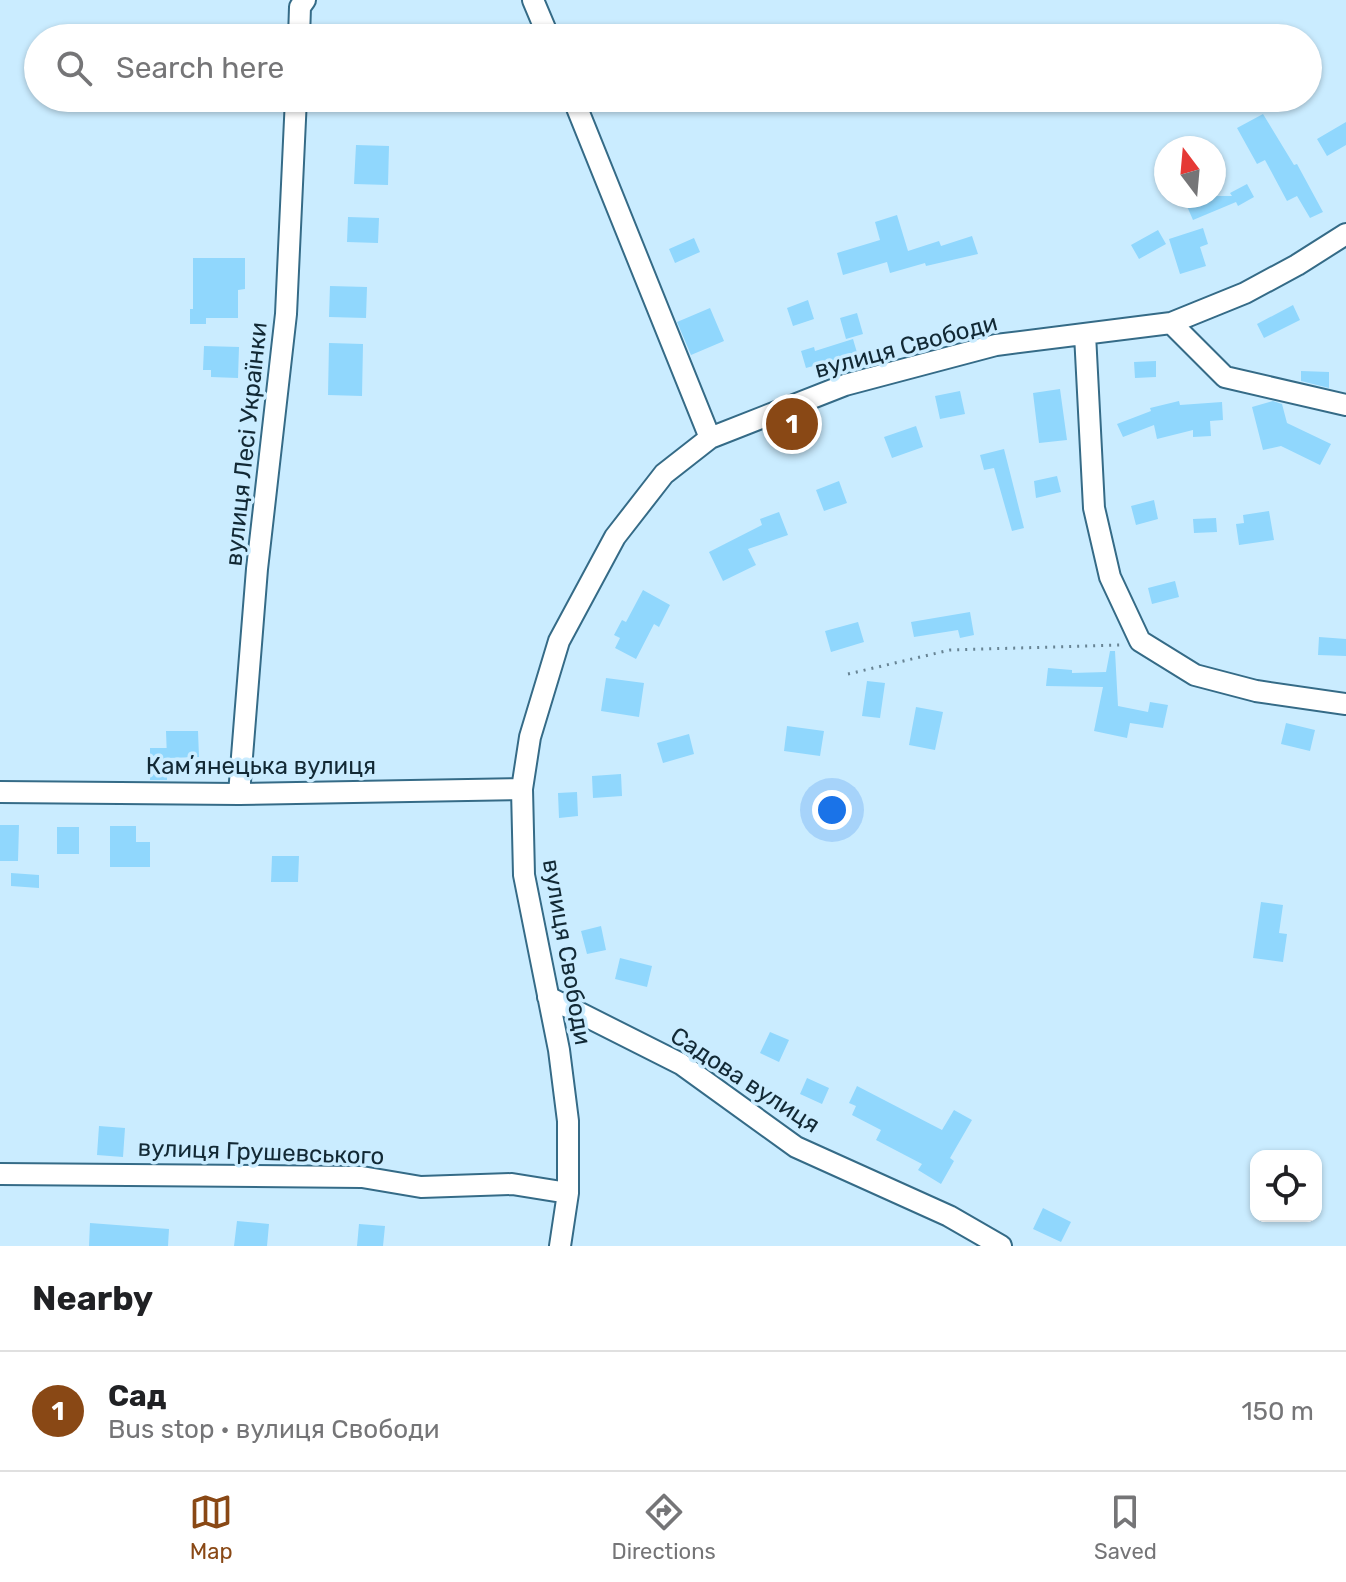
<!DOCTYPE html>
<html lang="en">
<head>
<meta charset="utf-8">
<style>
	:root { --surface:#fff; --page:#f6f6f6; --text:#202124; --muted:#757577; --line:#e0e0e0; --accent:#894815 }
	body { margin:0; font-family:Rubik,sans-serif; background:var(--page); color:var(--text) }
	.controls { position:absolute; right:24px; bottom:24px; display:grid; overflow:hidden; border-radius:16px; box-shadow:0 2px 6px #0004 }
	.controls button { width:72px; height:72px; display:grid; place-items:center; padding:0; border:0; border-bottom:2px solid var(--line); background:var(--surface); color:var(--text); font:40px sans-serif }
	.compass { position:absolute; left:1154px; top:136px; width:72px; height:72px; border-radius:50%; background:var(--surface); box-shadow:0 2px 6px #0004; rotate:344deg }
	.you { position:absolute; left:832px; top:810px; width:28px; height:28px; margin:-20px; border:6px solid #fff; border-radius:50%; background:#1a73e8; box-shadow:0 0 0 12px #1a73e833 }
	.badge { display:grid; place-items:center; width:52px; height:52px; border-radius:50%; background:var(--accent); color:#fff; font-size:26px; font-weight:700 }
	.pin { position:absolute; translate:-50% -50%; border:4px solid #fff; box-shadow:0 2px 8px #0006 }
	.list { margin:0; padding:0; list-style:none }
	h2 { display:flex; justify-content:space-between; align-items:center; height:104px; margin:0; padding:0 32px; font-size:34px }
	h2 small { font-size:26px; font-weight:400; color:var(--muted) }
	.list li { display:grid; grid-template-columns:52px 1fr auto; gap:24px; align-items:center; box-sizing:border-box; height:120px; padding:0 32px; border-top:2px solid var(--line) }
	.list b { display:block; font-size:30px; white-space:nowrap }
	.list p { margin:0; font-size:26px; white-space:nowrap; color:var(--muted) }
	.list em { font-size:26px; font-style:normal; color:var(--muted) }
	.icon { flex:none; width:44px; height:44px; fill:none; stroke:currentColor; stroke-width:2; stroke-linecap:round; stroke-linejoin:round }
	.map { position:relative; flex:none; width:1346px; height:1246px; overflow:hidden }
	.search { position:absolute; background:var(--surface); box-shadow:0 2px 6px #0004; left:24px; right:24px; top:24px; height:88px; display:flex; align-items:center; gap:20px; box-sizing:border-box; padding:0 28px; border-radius:44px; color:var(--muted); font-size:30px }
	.sheet { height:224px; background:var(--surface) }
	nav { display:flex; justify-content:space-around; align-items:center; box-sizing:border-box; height:112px; border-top:2px solid var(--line); background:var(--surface); font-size:22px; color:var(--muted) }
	nav a { display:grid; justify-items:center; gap:4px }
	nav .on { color:var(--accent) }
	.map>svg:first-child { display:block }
	.building { fill:#90d7fd }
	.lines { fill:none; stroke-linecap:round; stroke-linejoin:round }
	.minor-casing { stroke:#356b87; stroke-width:24 }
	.path { stroke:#688494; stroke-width:3; stroke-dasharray:2 6; stroke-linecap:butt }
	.minor { stroke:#fff; stroke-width:20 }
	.labels { text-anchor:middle; stroke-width:7; stroke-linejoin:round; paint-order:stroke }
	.street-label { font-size:24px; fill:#122935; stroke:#caecff }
</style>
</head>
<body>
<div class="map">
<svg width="1346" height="1246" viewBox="0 0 1346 1246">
	<rect width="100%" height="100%" fill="#caecff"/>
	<path class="building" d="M1263,114l31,51 3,-1 26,48 -13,6 -13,-22 -10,5 -22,-41 -8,4 -20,-36z
		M1346,122v23l-19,11 -10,-17z
		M356,145l33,1 -1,39 -34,-1z
		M1247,184l7,13 -16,9 -2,-4 -43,18 -7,-16 18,-8h28l-2,-3z
		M897,215l11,36 31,-10 2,5 31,-10 6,18 -52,12 -1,-3 -35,10 -3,-11 -44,13 -6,-22 43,-13 -5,-18z
		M348,217l31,1 -1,25 -31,-1z
		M1203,228l5,16 -8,3 6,19 -26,8 -11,-35z
		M1158,230l8,14 -27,15 -8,-14z
		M694,238l6,14 -25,11 -6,-14z
		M193,258h52v31l-7,1v28h-32v6h-16v-15h3z
		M330,286l37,1 -1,31 -37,-1z
		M808,300l6,19 -21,7 -6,-18z
		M1293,305l7,15 -36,18 -7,-14z
		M710,308l14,33 -33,14 -14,-33z
		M857,313l6,21 -17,5 -6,-21z
		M853,339l5,17 -19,6 -1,-3 -32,9 -5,-17 13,-4 1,4z
		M329,343l34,1 -1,52 -34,-1z
		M204,346l35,1 -1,31 -27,-1v-7h-8z
		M1156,361v16l-21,1 -1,-16z
		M1301,371l28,1v16l-28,-7z
		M1060,389l7,51 -28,3 -6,-50z
		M960,391l5,23 -25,5 -5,-23z
		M1179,401l1,4 42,-3 1,18 -13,1 1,15 -18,1v-7l-36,9 -3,-14 -31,12 -6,-13 34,-13 -1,-3z
		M1273,401l9,3 5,19 44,21 -11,21 -39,-19 -18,4 -11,-43z
		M916,426l7,21 -31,11 -8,-21z
		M1004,449l20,79 -12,3 -18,-63 -10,2 -4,-15z
		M1057,476l4,16 -25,6 -2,-17z
		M839,481l8,22 -23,8 -8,-21z
		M1154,500l4,19 -22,6 -5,-19z
		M1269,511l5,29 -35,5 -3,-21 8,-1 -1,-8z
		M779,512l9,23 -40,14 8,16 -33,16 -14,-29 53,-27 -2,-6z
		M1216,518l1,14 -23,1 -1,-14z
		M1175,581l4,16 -27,7 -4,-16z
		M643,590l27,15 -11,22 -5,-3 -18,35 -21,-11 5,-10 -6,-3 8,-15 4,2z
		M970,612l4,23 -14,3 -2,-8 -44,7 -3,-15z
		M858,622l6,20 -33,10 -6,-21z
		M1319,637l27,2v17l-28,-1z
		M1110,651h5l3,55 30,6 2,-10 18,3 -5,23 -33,-5 -3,15 -33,-7 9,-44 -57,-1 2,-18 24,2v3l34,-1z
		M606,678l38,5 -5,34 -38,-6z
		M867,681l18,2 -5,35 -18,-2z
		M916,707l27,5 -8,38 -26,-5z
		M1286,723l29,7 -5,21 -29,-7z
		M787,726l37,5 -4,25 -36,-5z
		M166,731h32l1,26 -32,1z
		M689,734l5,20 -31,9 -6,-20z
		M150,748h17v32h-17z
		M621,774l1,22 -29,2 -1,-22z
		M577,792l1,24 -19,2 -1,-25z
		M0,825h19l-1,36h-18z
		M110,826h26v16h14v25h-40z
		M57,827h22v27h-22z
		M272,856h27l-1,26h-27z
		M11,873l28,2v13l-28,-2z
		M1261,902l22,3 -4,28 8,1 -4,28 -30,-4z
		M601,926l5,24 -19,4 -6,-23z
		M620,958l32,8 -5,21 -32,-8z
		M770,1032l19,8 -10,22 -19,-9z
		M807,1078l22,10 -7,16 -22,-10z
		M857,1086l85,44 12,-20 18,10 -22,38 4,3 -13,23 -23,-14 4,-6 -46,-24 5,-10 -29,-15 4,-9 -7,-3z
		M99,1126l26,2 -2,29 -26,-2z
		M1043,1208l28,14 -10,20 -28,-13z
		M237,1221l32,3 -2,22h-33z
		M90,1223l79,6 -1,17h-79z
		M359,1224l26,2 -2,20h-26z"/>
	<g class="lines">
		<defs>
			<path id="minor" d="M533,0l16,38
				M299,38l1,-31 5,-7
				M573,98l137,340
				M1171,323l54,54 121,28
				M1085,334l9,174 16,69 30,64 55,34 61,16 90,13
				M0,792l239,2 283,-5
				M239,794l18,-225 29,-255 10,-216
				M548,997l133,67 115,83 153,69 52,30
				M0,1174l362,3 59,10 91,-3 56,9
				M560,1246l8,-53v-72l-9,-71 -35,-175 -2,-86 8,-52 29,-96 56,-104 49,-63 46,-36 135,-53 151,-40 175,-22 74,-30 52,-28 49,-31"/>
		</defs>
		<use href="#minor" class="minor-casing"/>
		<path class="path" d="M848,674l102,-24 170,-5"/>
		<use href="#minor" class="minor"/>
	</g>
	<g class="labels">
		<g class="street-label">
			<text transform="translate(906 346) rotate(-15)" y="8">вулиця Свободи</text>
			<text transform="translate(246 444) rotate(-84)" y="8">вулиця Лесі Українки</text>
			<text x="261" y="774">Камʼянецька вулиця</text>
			<text transform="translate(567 952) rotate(80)" y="8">вулиця Свободи</text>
			<text transform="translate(745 1080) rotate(33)" y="8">Садова вулиця</text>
			<text transform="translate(261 1152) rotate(2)" y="8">вулиця Грушевського</text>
		</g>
	</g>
</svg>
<div class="controls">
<button><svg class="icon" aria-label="locate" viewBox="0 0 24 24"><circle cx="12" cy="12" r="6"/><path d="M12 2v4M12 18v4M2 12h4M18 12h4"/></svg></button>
</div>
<svg class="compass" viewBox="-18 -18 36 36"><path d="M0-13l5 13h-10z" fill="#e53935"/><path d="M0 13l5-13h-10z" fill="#757577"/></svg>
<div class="you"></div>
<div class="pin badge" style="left:792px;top:424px">1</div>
<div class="search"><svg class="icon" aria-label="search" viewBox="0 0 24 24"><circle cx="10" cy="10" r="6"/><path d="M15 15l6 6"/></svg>Search here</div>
</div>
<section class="sheet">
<h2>Nearby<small></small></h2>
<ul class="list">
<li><span class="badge">1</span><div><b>Сад</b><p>Bus stop · вулиця Свободи</p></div><em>150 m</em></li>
</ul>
</section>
<nav>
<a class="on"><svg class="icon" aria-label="map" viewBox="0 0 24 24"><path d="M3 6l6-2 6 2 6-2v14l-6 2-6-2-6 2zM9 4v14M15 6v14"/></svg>Map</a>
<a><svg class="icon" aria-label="directions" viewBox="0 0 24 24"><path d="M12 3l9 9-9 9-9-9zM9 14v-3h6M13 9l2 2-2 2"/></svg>Directions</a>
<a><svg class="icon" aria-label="saved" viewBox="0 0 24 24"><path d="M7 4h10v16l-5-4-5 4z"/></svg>Saved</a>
</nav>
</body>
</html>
